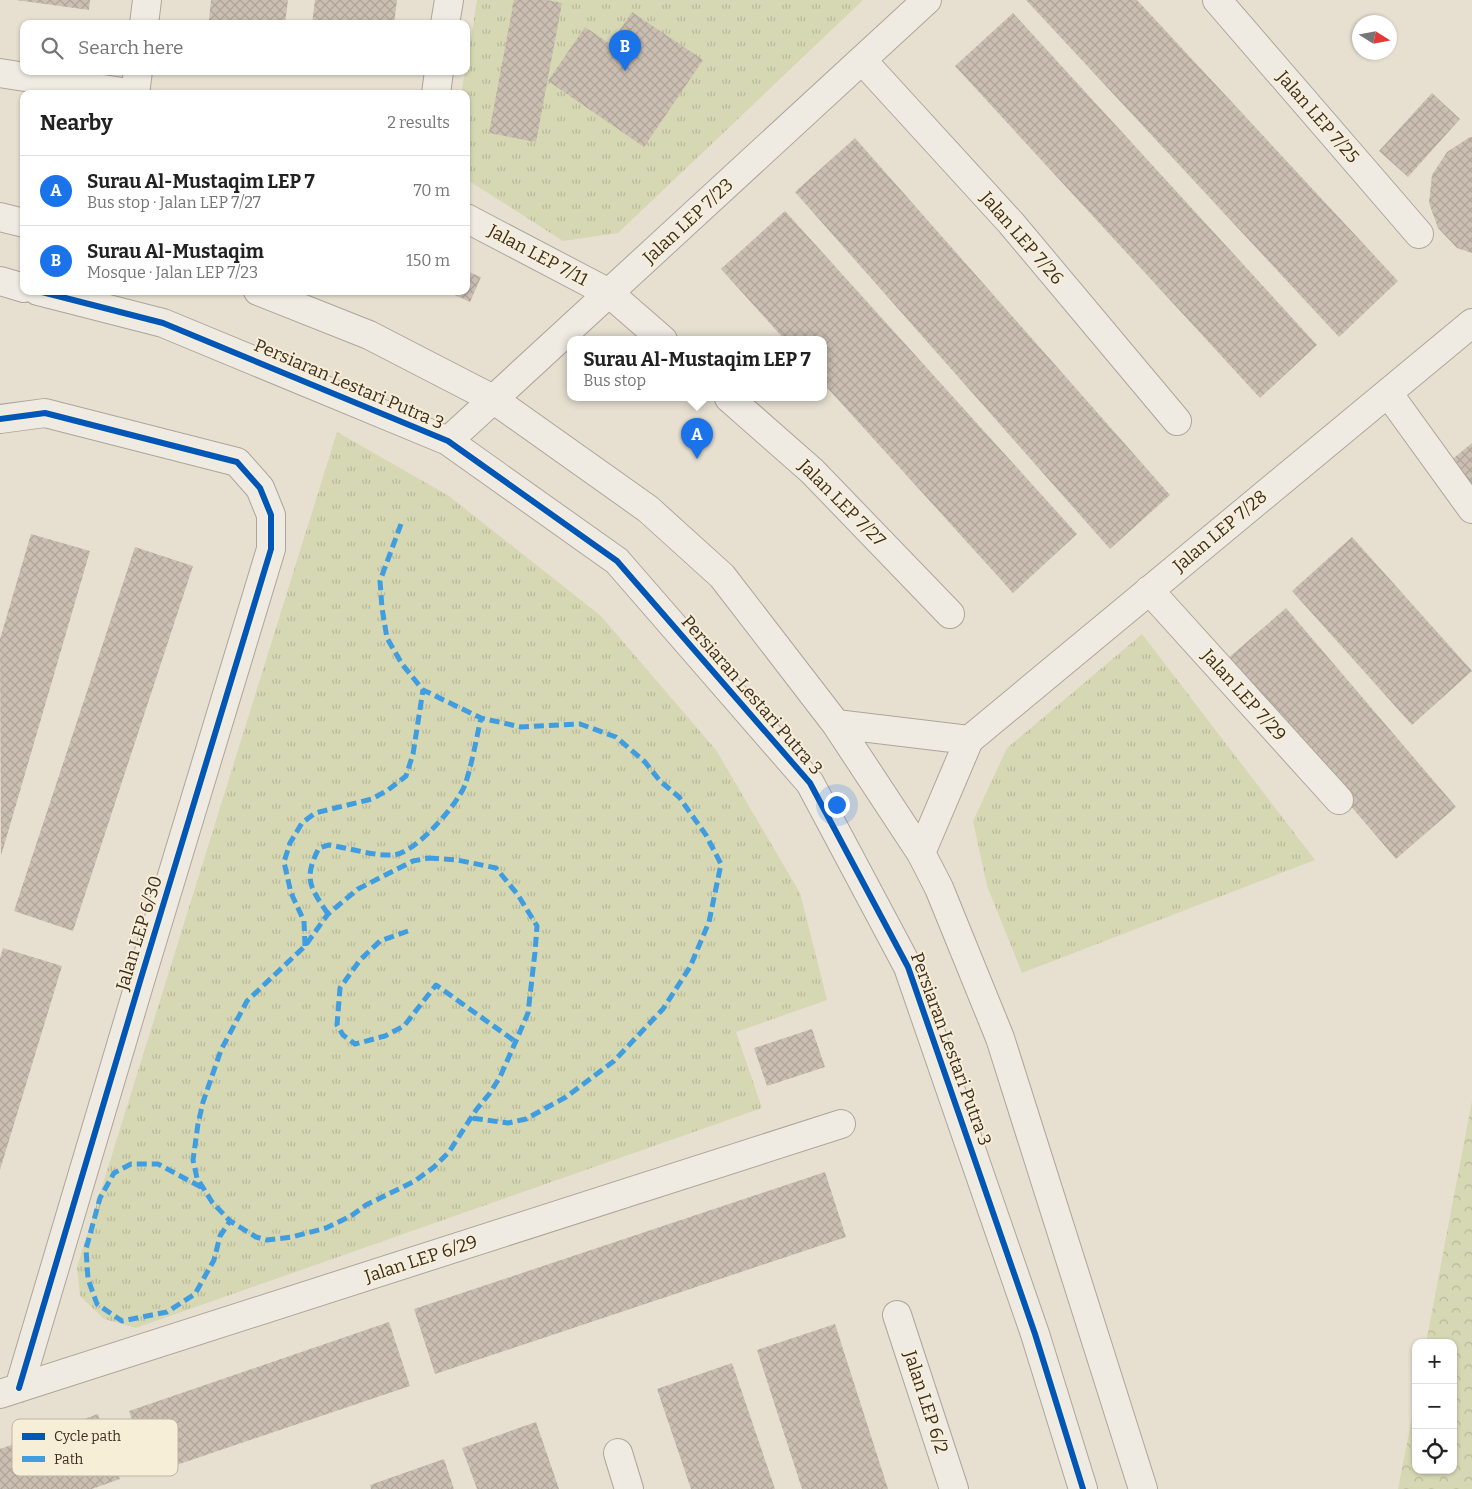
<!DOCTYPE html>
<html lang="en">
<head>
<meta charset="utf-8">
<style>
	:root { --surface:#fff; --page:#f6f6f6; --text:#222; --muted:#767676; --line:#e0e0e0; --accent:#1a73e8 }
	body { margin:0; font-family:Bitter,serif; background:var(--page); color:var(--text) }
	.controls { position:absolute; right:15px; bottom:15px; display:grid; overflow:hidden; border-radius:10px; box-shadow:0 1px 4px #0004 }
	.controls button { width:45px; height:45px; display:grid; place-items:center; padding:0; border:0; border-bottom:1px solid var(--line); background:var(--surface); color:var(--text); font:25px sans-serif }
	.compass { position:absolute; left:1352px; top:15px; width:45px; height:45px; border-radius:50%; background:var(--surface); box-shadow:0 1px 4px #0004; rotate:101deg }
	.you { position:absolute; left:836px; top:804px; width:18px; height:18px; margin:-12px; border:4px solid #fff; border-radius:50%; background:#1a73e8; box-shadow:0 0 0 8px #1a73e833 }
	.badge { display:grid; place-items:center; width:32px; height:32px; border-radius:50%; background:var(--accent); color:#fff; font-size:16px; font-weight:700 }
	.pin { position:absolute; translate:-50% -41px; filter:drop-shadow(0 1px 2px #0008) }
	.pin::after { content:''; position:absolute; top:26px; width:18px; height:15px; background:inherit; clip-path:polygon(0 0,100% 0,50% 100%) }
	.popup { position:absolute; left:567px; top:336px; width:260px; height:65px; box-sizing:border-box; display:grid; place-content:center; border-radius:10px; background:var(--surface); filter:drop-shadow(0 1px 4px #0005); font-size:16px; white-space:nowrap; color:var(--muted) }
	.popup b { font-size:19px; color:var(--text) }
	.popup::after { content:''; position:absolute; left:50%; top:100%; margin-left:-10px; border:10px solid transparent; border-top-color:var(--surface) }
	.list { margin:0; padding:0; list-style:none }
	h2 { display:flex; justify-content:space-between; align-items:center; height:65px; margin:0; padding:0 20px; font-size:21px }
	h2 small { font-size:16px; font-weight:400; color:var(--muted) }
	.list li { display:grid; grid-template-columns:32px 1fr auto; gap:15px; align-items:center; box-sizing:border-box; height:70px; padding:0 20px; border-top:1px solid var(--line) }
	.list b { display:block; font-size:19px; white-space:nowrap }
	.list p { margin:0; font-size:16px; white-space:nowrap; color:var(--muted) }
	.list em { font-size:16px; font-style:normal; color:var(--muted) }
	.icon { flex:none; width:28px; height:28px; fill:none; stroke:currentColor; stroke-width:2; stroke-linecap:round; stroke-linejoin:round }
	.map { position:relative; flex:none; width:1472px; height:1489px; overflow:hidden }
	.search { position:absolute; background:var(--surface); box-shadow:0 1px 4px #0004; left:20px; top:20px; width:450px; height:55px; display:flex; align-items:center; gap:12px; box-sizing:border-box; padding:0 18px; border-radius:10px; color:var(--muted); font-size:19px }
	.panel { position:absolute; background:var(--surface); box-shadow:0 1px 4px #0004; left:20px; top:90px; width:450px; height:205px; border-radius:10px }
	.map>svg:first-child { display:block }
	.forest { fill:url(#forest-crowns) }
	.park { fill:url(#park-tufts) }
	.building { fill:url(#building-cross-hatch) }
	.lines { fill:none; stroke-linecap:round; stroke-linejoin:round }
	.minor-casing { stroke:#ada599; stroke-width:30 }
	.minor { stroke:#efebe3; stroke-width:28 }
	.quiet { stroke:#3f9de0; stroke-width:5; stroke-dasharray:10 5; stroke-linecap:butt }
	.cycleway-casing { stroke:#f7eed8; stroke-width:9 }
	.cycleway { stroke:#0057b8; stroke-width:6 }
	.labels { text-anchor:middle; stroke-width:4; stroke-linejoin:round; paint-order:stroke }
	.street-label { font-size:18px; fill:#3d2e20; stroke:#f7eed8 }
	.key { fill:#f7eed8; stroke:#bfb4a1; stroke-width:1 }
	.key-label { font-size:14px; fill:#3d2e20 }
</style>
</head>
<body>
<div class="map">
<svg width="1472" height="1489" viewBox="0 0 1472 1489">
	<defs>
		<pattern id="forest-crowns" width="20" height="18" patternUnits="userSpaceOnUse" patternTransform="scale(1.25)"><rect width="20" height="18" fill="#d6d7b3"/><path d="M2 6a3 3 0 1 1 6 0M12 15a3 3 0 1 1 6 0" fill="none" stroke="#b9b99a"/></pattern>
		<pattern id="park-tufts" width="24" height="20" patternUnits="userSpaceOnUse" patternTransform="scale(1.25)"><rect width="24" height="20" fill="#d6d7b3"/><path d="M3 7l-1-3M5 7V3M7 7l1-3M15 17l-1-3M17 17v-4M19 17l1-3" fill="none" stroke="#b9b99a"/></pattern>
		<pattern id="building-cross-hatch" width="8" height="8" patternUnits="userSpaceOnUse" patternTransform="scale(1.25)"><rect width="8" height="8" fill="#cbbfb2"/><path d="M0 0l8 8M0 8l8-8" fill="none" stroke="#afa499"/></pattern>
	</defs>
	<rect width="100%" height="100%" fill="#e7e0d1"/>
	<path class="forest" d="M1472,1101v388h-74l18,-92v73h37v-127h-27z"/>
	<path class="park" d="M477,0h386l-245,233 -55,8 -97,-62v-85h-5l4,-23h1z
		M337,432l112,64 152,120 115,134 84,143 27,107 -91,32 26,76 -626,220 -32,-9 -24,-23 -3,-29z
		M1142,634l173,226 -293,113 -35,-87 -14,-65 34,-73z"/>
	<path class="building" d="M16,0h74l-1,10z
		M211,0h77l-3,24h-48l-28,-4z
		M315,0h82l-3,24h-82z
		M514,0h33l15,3 -26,139 -47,-9z
		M1026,0h111l261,281 -59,56z
		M632,12l71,48 -59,87 -96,-66 37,-54 25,17z
		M1013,13l304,332 -57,53 -305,-332z
		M1432,93l28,26 -52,58 -29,-26z
		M1470,137h2v116l-15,-5 -19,-20 -9,-25 3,-28 15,-23z
		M855,138l315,357 -60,54 -315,-357z
		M785,211l292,323 -64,59 -190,-210v-43h-38l-64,-71z
		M466,271l15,6 -11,25 -24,-11h20z
		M1472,443v47l-23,-28z
		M31,534l59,17 -89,305 -1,-217z
		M1352,537l120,134 -60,54 -120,-134z
		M135,547l58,19 -120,365 -59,-20z
		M1286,608l170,199 -60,52 -170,-199z
		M3,948l59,18 -62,204v-212z
		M812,1029l13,38 -58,19 -13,-38z
		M825,1172l21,65 -411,137 -21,-65z
		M389,1322l21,64 -260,88 -21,-63z
		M835,1324l53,165h-86l-45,-139z
		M732,1363l43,126h-84l-34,-100z
		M98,1414l22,65 -28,10h-92v-40z
		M536,1422l23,67h-82l-15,-41z
		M444,1459l10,30h-83l-1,-4z"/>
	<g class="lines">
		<defs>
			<path id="minor" d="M1217,0l202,234
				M144,24l3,-24
				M445,24l4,-24
				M862,60l149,163 166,198
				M0,73l135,21
				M135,94l3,-23
				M436,94l3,-23
				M0,217l24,6
				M466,218l143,75 54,47
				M0,281l24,7
				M38,291l125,32 285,118 169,120 193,222 98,184 127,367 48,155
				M258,291l111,44 124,64 155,110 74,67 114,148 85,129 18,35 61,150 143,451
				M1388,393l84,116
				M729,398l83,73 138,143
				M0,419l45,-6 192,49 23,26 11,27v34l-130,429 -122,410
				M448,441l479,-441
				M1149,590l190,210
				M836,724l133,16
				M921,853l48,-113 503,-417
				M897,1315l57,174
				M0,1394l841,-270
				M618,1453l11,36"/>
		</defs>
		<use href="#minor" class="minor-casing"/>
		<use href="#minor" class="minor"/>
		<path class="quiet" d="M401,524l-21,57 2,27 5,30 15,26 21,26 58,28 40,9 59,-3 36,13 29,25 15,19 19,16 27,38 15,29 -12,58 -19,45 -27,42 -49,52 -48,36 -40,22 -18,4 -37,-5
			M429,858l28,2 39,8 22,27 19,31 -2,26 -7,61 -9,21 -19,43 -10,16 -14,17 -27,42 -15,15 -19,14 -49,24 -15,11 -25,12 -34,9 -25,3 -11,-3 -26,-16 -18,-19 -15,-24 -4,-18 5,-36 5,-22 18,-52 26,-49 58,-55 23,-32 30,-25 55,-28z
			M328,914c-18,-27 -25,-35 -9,-66l10,-3c21,3 43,11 64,10 22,-1 64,-50 72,-70 7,-21 11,-45 16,-67
			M408,931l-28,10 -20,19 -20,28 -3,37 6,10 12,9 30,-8 19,-10 32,-41 80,57
			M305,946l-1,-25 -13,-28 -7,-31 6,-19 12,-20 13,-10 57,-14 16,-9 18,-14 7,-22 10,-64
			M201,1187l-43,-23h-27l-17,9 -14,25 -14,51 2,30 9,25 25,17 45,-9 28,-18 19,-34 6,-24 10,-15"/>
		<defs>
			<path id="cycleway" d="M38,291l125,32 285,118 169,120 193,222 98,184 127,367 48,155
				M0,419l45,-6 192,49 23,26 11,27v34l-130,429 -122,410"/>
		</defs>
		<use href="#cycleway" class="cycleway-casing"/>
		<use href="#cycleway" class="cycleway"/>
	</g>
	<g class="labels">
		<g class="street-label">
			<text transform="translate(1318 117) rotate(49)" y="6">Jalan LEP 7/25</text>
			<text transform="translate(688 221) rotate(-43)" y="6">Jalan LEP 7/23</text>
			<text transform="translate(1022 238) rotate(49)" y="6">Jalan LEP 7/26</text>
			<text transform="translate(538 255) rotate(28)" y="6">Jalan LEP 7/11</text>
			<text transform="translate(349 384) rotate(23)" y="6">Persiaran Lestari Putra 3</text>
			<text transform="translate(842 503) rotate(45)" y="6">Jalan LEP 7/27</text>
			<text transform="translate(1220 531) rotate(-40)" y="6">Jalan LEP 7/28</text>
			<text transform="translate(752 695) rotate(49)" y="6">Persiaran Lestari Putra 3</text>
			<text transform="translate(1244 695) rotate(48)" y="6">Jalan LEP 7/29</text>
			<text transform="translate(139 933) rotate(-73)" y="6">Jalan LEP 6/30</text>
			<text transform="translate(951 1049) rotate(70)" y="6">Persiaran Lestari Putra 3</text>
			<text transform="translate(421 1259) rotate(-18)" y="6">Jalan LEP 6/29</text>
			<text transform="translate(926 1402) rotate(72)" y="6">Jalan LEP 6/2</text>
		</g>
	</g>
	<rect x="12" y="1419" width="166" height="57" rx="8" class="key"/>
	<rect x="22" y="1433" width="23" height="7" fill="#0057b8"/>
	<rect x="22" y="1456" width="23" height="6" fill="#3f9de0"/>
	<g class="key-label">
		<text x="54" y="1441">Cycle path</text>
		<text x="54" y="1464">Path</text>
	</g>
</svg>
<div class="controls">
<button>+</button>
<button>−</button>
<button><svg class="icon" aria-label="locate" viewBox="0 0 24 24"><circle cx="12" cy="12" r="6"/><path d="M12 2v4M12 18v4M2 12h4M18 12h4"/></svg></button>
</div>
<svg class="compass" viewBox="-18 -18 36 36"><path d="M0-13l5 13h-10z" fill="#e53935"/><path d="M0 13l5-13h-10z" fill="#767676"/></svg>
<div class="you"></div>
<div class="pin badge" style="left:697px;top:459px">A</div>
<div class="popup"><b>Surau Al-Mustaqim LEP 7</b>Bus stop</div>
<div class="pin badge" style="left:625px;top:71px">B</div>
<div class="search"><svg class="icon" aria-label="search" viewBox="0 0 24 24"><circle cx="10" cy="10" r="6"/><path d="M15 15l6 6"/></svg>Search here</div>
<section class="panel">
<h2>Nearby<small>2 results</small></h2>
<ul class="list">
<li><span class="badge">A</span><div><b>Surau Al-Mustaqim LEP 7</b><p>Bus stop · Jalan LEP 7/27</p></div><em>70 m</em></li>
<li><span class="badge">B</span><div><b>Surau Al-Mustaqim</b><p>Mosque · Jalan LEP 7/23</p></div><em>150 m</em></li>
</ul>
</section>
</div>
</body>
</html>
